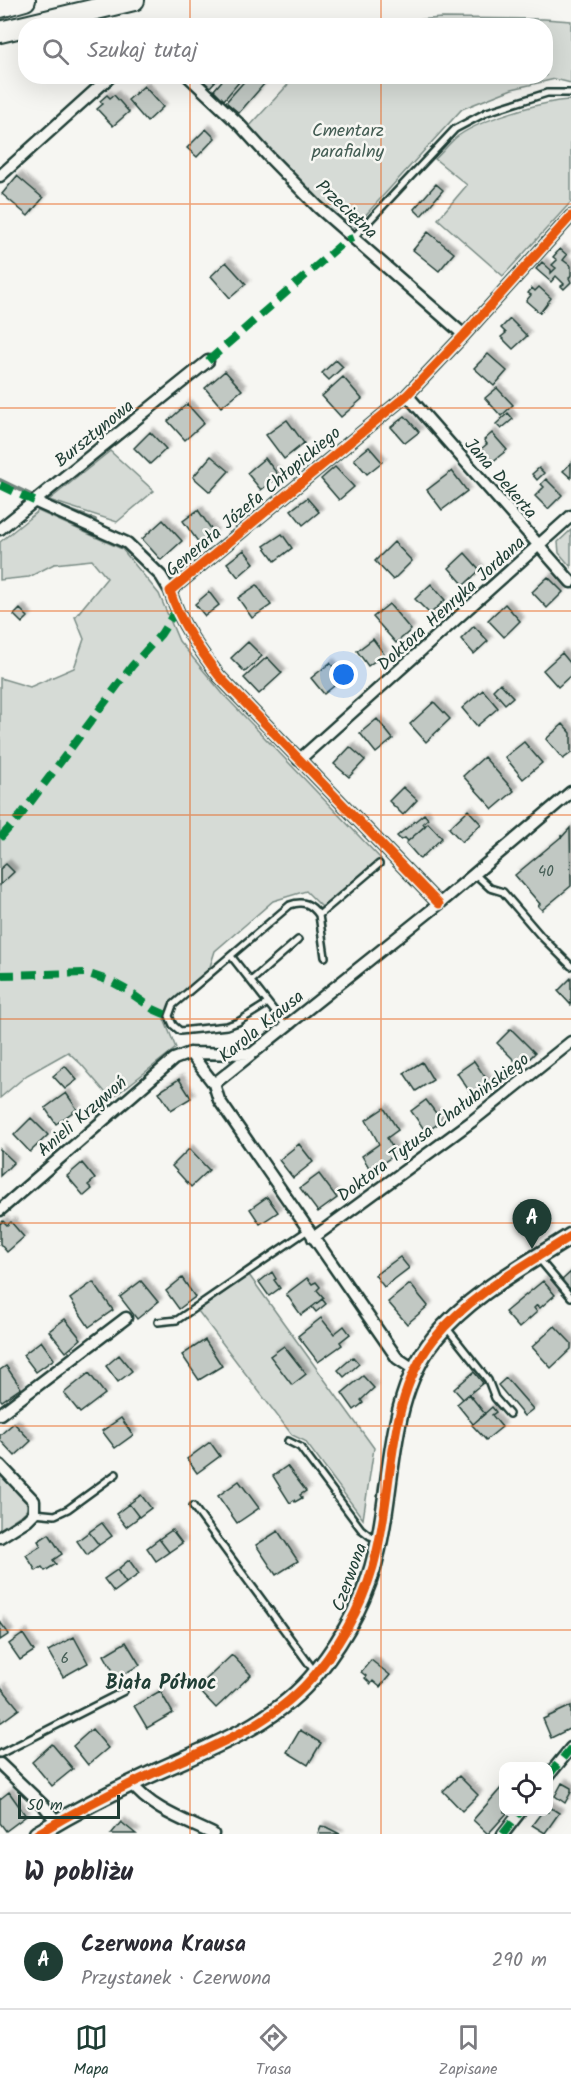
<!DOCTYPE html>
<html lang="pl">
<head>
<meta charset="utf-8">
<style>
	:root { --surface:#fff; --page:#f7f7f7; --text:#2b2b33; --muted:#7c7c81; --line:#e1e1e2; --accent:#1f3d34 }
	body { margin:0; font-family:Kalam,sans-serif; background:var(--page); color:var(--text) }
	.controls { position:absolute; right:18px; bottom:18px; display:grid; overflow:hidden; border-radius:12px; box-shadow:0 6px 24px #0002 }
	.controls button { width:54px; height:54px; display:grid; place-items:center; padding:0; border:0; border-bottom:2px solid var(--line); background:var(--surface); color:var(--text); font:30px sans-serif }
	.scale { position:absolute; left:18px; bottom:15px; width:102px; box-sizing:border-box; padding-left:6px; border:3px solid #1f3d34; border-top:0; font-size:16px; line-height:21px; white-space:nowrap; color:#1f3d34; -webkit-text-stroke:4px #f6f6f2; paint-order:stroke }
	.you { position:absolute; left:344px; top:675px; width:21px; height:21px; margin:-15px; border:4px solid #fff; border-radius:50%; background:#1a73e8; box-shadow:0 0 0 9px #1a73e833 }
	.badge { display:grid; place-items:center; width:39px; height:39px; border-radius:50%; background:var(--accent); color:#fff; font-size:20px; font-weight:700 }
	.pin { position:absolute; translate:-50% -50px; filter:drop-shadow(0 2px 3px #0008) }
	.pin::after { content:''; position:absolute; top:32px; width:21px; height:18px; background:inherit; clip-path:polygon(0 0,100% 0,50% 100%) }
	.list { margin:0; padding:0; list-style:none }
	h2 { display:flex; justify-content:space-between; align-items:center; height:78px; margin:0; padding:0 24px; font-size:26px }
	h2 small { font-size:20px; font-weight:400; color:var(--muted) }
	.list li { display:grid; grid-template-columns:39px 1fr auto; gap:18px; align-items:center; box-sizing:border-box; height:96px; padding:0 24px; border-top:2px solid var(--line) }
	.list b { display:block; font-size:22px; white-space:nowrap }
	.list p { margin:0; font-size:20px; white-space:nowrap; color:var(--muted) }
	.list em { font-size:20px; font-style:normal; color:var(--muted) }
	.icon { flex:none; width:33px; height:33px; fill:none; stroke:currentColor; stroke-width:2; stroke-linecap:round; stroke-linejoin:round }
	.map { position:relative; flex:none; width:571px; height:1834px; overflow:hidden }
	.search { position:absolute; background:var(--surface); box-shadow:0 6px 24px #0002; left:18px; right:18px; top:18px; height:66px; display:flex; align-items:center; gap:15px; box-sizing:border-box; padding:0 21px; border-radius:24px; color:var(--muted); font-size:22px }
	.sheet { height:174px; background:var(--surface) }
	nav { display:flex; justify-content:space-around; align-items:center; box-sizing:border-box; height:84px; border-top:2px solid var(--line); background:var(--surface); font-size:16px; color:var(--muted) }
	nav a { display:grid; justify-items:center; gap:3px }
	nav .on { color:var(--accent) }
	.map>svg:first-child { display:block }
	.green { fill:#d6dbd6; stroke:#7a8c85; stroke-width:1.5 }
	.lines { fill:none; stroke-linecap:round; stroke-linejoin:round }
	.stream { stroke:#72847d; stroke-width:4 }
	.building { fill:#c1c8c3; stroke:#1f3d34; stroke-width:1.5; filter:url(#shadow) }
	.lane-casing { stroke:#1f3d34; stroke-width:10 }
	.street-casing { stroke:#1f3d34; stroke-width:15 }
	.secondary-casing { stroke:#1f3d34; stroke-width:20 }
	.highway-casing { stroke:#1f3d34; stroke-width:24 }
	.lane { stroke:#f6f6f2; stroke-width:5 }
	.street { stroke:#f6f6f2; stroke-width:10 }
	.secondary { stroke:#f6f6f2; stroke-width:15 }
	.highway { stroke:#f6f6f2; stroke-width:20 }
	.quiet { stroke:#00873e; stroke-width:8; stroke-dasharray:15 8; stroke-linecap:butt }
	.cycleway-casing { stroke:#f6f6f2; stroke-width:13 }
	.cycleway { stroke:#e8590c; stroke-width:9 }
	.grid { fill:none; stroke:#e8590c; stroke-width:1.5; stroke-opacity:0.55 }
	.labels { text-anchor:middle; stroke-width:5; stroke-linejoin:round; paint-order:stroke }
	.number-label { font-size:15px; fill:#486058 }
	.park-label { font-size:18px; fill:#445d54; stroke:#f6f6f2 }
	.street-label { font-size:18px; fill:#1f3d34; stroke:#f6f6f2 }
	.neighbourhood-label { font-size:20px; font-weight:bold; fill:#1f3d34; stroke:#f6f6f2 }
</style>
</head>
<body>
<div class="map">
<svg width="571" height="1834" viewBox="0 0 571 1834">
	<defs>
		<filter id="shadow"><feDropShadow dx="4" dy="-4" stdDeviation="1.5" flood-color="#0004"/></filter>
	</defs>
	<rect width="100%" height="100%" fill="#f6f6f2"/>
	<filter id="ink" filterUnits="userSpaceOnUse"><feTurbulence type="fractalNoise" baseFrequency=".0167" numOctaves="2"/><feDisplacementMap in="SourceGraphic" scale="12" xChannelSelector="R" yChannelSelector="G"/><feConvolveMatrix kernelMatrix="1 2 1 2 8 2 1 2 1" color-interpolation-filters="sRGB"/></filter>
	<g filter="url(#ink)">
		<path class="green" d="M442,18l102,1 27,2v62l-16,-4 -43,10 -50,20 -110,121 -56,-52 -48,-50 47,-51 251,-1v-50l-196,-1z
			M569,100l2,1v101l-68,74 -65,-57 29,-34 -32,-26c8,-7 15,-17 23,-23 24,-17 82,-34 111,-36z
			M110,451l44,40 -37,31 -68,-22z
			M38,511l84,38 37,45 20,47 44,53 158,165 -58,49 -17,-17 -33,10 -58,50 -7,22 -36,30 -8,16 12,29 -65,51 -30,-35 -13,-12 -41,23 -27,23v-420l30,9 44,-19 10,-29 -9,-22 32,-39 -15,-18 -38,4 -25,13 -29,3v-38z
			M571,530v37l-12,-14 -1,-11z
			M249,1275l125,173 -11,71 -58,-78 -13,-6 -94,-124z
			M0,1473l30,32 -5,7 -25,17z"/>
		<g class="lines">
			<path class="stream" d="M0,480l31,15
				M56,506l39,14"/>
		</g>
		<path class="building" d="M201,76h19l-10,11 -10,-9z
			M226,76h18l-20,24 -10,-10z
			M249,76h22l-32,37 -13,-11z
			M144,86l19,21 -16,15 -19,-22z
			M107,95l3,3 4,-3 15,17 -16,14 -16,-17 6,-5 -3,-3z
			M206,129l9,9 -18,19 -10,-9z
			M17,176l26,22 -15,18 -26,-22z
			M436,184l7,6 -22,26 -7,-7z
			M428,232l26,21 -15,18 -26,-21z
			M560,249l7,6 -4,5 8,6v9l-2,3 2,4 -7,7 -3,-3 3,-2 -8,-8 -5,6 -15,-13 6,-7 9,8v3l5,-5 -4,-3 5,-5 -4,-3z
			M226,262l20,22 -16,14 -19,-22z
			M539,287l12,11 -11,15 -14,-12 5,-6 -3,-2 4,-5 3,3z
			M510,319l17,17 -14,13 -12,-12 5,-4 -5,-5z
			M488,354l19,17 -13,15 -20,-18z
			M336,360l7,7 -14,13 -7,-7z
			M225,371l17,19 -21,17 -16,-19z
			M343,377l19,22 -21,18 -19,-21z
			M497,388l16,17 -12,11 -16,-18z
			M187,404l17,19 -19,17 -17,-19z
			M508,413l5,6 -12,10 -5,-5z
			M405,416l14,16 -14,11 -14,-16z
			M287,420l17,23 -20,16 -18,-24z
			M150,432l16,17 -16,15 -16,-16z
			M492,433l15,17 -15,12 -11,-13 6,-5 -3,-4z
			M369,447l13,15 -15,12 -13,-15z
			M211,456l18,15 -19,21 -17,-15z
			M265,458l14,18 -18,14 -14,-17z
			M571,463v15l-8,-7z
			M335,467l19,20 -15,13 -18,-21z
			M539,468l5,5 -7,7 -5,-6z
			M452,471l15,20 -25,19 -15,-20z
			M546,479l16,16 -14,14 -13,-13 9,-9 -3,-3z
			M307,498l12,14 -16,13 -12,-15z
			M198,510l16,23 -15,10 -16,-22z
			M163,520l19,21 -21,19 -19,-21z
			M282,534l10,14 -17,13 -11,-15z
			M394,542l18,19 -19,19 -18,-19z
			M244,550l10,13 -16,14 -11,-14z
			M465,553l15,17 -16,15 -15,-17z
			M548,577l15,15 -16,16 -15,-16z
			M431,584l14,16 -15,14 -15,-15z
			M257,585l14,20 -19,13 -14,-20z
			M209,592l10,13 -14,11 -10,-12z
			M389,604l22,26 -15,13 -23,-26z
			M505,604l15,17 -16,16 -16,-17z
			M20,609l8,8 -6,6 -8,-8z
			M474,626l14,15 -14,13 -13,-15z
			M373,639l11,15 -16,12 -11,-15z
			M248,642l14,14 -17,16 -14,-14z
			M562,653l9,11v11l-13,12 -15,-17z
			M267,657l15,16 -23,21 -15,-16z
			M330,663l13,16 -19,15 -13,-16z
			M500,683l13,14 -8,7 -12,-14z
			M483,690l15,18 -21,18 -15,-18z
			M434,702l16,17 -24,23 -16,-18z
			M377,719l16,20 -17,14 -16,-20z
			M563,724l8,9v20l-8,6 -17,-20z
			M524,742l18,21 -19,16 -18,-22z
			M350,747l15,13 -16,17 -15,-13z
			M484,757l30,34 -21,18 -30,-33z
			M403,787l14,13 -14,15 -14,-14z
			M468,810l13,14 -19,18 -13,-14z
			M424,814l4,5 -5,4 2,3 -17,15 -3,-3 -4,2 -4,-4z
			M428,823l14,15 -22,21 -14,-16z
			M570,828l1,58 -29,24 -4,-4 2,-2 -25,-29 46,-38v-2l1,2z
			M6,864l8,8 -14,13v-16z
			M571,978v27l-13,-14z
			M511,1029l24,24 -14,14 -24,-24z
			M474,1061l20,29 -18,11 -19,-28z
			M422,1062l11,18 -17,11 -12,-18z
			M65,1066l12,14 -12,9 -12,-13z
			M179,1079l12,19 -20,12 -12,-18z
			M66,1093l11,16 -21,15 -11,-16z
			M426,1100l16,21 -16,11 -15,-21z
			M384,1108l14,22 -11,8 9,16 -25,17 -9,-15 17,-12 -13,-24z
			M31,1118l17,17 -18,17 -16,-17z
			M299,1144l14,18 -20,16 -14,-18z
			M0,1149l14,13 -14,14z
			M189,1149l20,21 -18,17 -19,-21z
			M82,1163l13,16 -7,6 4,4 -8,7 -17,-20z
			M319,1174l18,24 -19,14 -18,-24z
			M267,1197l11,15 -18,12 -10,-15z
			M3,1221l4,4 4,-3 13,15 -17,15 -7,-8v-20z
			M400,1257l9,11 -25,19 -9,-12z
			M272,1272l4,7 -2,1 6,8 -11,8 -10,-14z
			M571,1272v20l-9,-12z
			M182,1278l13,19 -16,12 -13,-18z
			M307,1278l5,6 4,-2 4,5 -3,3 7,8 -23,17 -15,-21z
			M141,1281l17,21 -21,17 -17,-22z
			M543,1281l12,14 -15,13 -3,-3 -3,3 3,4 -18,16 -14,-16z
			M93,1282l20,28 -24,17 -19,-28z
			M410,1284l18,22 -21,18 -19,-22z
			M322,1299l4,5 -10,8 -4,-5z
			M321,1318l13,16 10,-8 6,8 -10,8 2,3 -24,17 -20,-26z
			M65,1319l16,20 -15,13 -17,-21z
			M555,1326l16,17v6l-20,19 -19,-21z
			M205,1340l17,26 -23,14 -17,-25z
			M41,1341l13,18 -18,13 -13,-17z
			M284,1346l22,28 -14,11 -22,-29z
			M119,1355l13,16 -14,11 -12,-16z
			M353,1357l6,7 -15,13 -6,-7z
			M6,1366l15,22 -19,13 -2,-2v-29z
			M474,1372l9,11 -20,16 -9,-10z
			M89,1373l16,21 -25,19 -16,-20z
			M363,1376l11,12 -13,12 2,3 -9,7 -12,-17z
			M506,1378l27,31 -9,7 -26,-31z
			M469,1394l16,20 -12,10 -16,-20z
			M492,1407l4,5 -4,3 10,12 -16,13 -14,-15z
			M121,1418l12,17 -18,13 -13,-17z
			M14,1423l17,18 -16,15 -15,-16v-5z
			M210,1442l10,14 -23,17 -10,-14z
			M287,1466l19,25 -6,4 2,3 -7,4 -1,-2 -4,3 -17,-27z
			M239,1481l20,27 -22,15 -19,-27z
			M141,1495l10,13 -12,9 -10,-13z
			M129,1504l10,13 -13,10 -10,-13z
			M102,1523l10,13 -13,9 -10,-13z
			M172,1530l10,13 -13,9 -10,-13z
			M278,1531l20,30 -22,14 -20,-30z
			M89,1532l10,13 -12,10 -10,-14z
			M49,1534l13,20 -9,6 3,4 -11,7 -3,-4 -6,4 -10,-16 15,-9 -3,-5z
			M159,1539l10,13 -13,9 -9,-13z
			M129,1560l10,14 -13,9 -9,-13z
			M117,1570l9,13 -12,9 -10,-13z
			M0,1622l9,12 -9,6z
			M23,1634l11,17 -14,9 -11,-16z
			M74,1637l14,26 -25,14 -15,-26z
			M126,1642l14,23 -23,13 -13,-23z
			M232,1655l19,20 -35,33 -19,-20z
			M371,1660l19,15 -10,12 -7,-6 -2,3 -6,-6 1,-2 -5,-4z
			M1,1687l18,22 -19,14v-35z
			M160,1691l13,22 -26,15 -13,-22z
			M571,1706v22l-20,10 -8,-19z
			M92,1729l16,19 -20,17 -15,-19z
			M300,1730l21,13 -13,22 -21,-13z
			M52,1744l21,25 -21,17 -20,-24z
			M459,1776l19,19 -16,16 -19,-20z
			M562,1783l9,5v4l-6,11 -10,-7z
			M503,1786l1,26h4l-20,22 -15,-14z
			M9,1792l17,24 -20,15 -6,-8v-24z
			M548,1806l11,7 -14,20 -13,-8 10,-13h6z
			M121,1822l15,12h-25z
			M321,1826l5,1 14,7h-20l-2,-1z"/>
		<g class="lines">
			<defs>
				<path id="lane" d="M353,238l102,-109 32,-17 60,-19h24
					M475,874l15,14 13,4 37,43 31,31
					M319,915l60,-51
					M231,956l55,70
					M251,981l47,-41
					M268,1003l-30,19 -11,4 -47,5 -7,-6 -4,-9 4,-11 117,-100c13,-5 21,-1 29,10l6,42
					M539,1259l32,38
					M158,1322l19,-2 131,-90
					M446,1327l42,53 7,18 14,16
					M288,1441l12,6 61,82 9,7 8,3
					M193,1506l122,166
					M34,1513l21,2 13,-6 48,-35
					M0,1754l124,-63"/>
				<path id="street" d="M188,76l51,48 31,34 48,49 146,128
					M0,176l111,-100
					M407,395l164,187
					M36,502l91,41 34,33 9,15
					M0,529l208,-168
					M299,760l272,-244
					M439,904l-220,-228c-20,-27 -39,-53 -49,-85l237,-196 57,-60 107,-119
					M190,1053l24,31
					M0,1210l174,-151 16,-6 61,1
					M313,1238l158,-116 100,-80
					M415,1370l-18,-12 -178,-258 -5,-16 225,-180 132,-112
					M0,1414l126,-96
					M0,1465l34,36v12l-7,7 -27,17
					M0,1764l45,43 12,15
					M548,1776l23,-28
					M131,1783c20,26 53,37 82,51
					M503,1834l17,-22"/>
				<path id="secondary" d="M37,1834c35,-21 71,-40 108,-57 62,-29 128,-50 172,-105 29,-36 50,-76 60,-121 17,-70 10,-153 57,-212 35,-44 90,-73 137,-103"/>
				<path id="highway" d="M0,7l25,-7
					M0,32l134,-32"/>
			</defs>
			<use href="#lane" class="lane-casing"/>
			<use href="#street" class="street-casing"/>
			<use href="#secondary" class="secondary-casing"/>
			<use href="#highway" class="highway-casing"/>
			<use href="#lane" class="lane"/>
			<use href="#street" class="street"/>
			<use href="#secondary" class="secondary"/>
			<use href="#highway" class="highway"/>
			<path class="quiet" d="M208,361l137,-120 8,-3
				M0,485l36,17
				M0,838l21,-23 111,-149 29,-32 15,-24
				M0,975l86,-2 24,8 15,8 28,20 16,7
				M548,1776l23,-28
				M503,1834l17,-22"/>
			<defs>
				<path id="cycleway" d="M439,904l-220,-228c-20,-27 -39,-53 -49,-85l237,-196 57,-60 107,-119
					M37,1834c35,-21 71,-40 108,-57 62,-29 128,-50 172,-105 29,-36 50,-76 60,-121 17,-70 10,-153 57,-212 35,-44 90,-73 137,-103"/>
			</defs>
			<use href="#cycleway" class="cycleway-casing"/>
			<use href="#cycleway" class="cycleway"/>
		</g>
	</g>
	<path class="grid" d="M190,0v26M381,0v26M190,76v1758M381,76v1758M0,204h571M0,408h571M0,611h571M0,815h571M0,1019h571M0,1223h571M0,1426h571M0,1630h571"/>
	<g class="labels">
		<g class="number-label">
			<text x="546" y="876">40</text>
			<text x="65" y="1663">6</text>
		</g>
		<g class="park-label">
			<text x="348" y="136">Cmentarz<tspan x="348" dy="21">parafialny</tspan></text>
		</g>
		<g class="street-label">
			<text transform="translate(347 209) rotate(43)" y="6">Przeciętna</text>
			<text transform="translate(94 433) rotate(-39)" y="6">Bursztynowa</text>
			<text transform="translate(501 478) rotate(49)" y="6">Jana Dekerta</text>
			<text transform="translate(253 501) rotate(-40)" y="6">Generała Józefa Chłopickiego</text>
			<text transform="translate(451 603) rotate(-42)" y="6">Doktora Henryka Jordana</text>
			<text transform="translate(261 1026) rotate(-39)" y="6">Karola Krausa</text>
			<text transform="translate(82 1116) rotate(-41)" y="6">Anieli Krzywoń</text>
			<text transform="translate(433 1127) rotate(-37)" y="6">Doktora Tytusa Chałubińskiego</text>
			<text transform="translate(349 1577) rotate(-70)" y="6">Czerwona</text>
		</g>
		<g class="neighbourhood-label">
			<text x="161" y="1689">Biała Północ</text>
		</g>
	</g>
</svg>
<div class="controls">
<button><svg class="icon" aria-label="locate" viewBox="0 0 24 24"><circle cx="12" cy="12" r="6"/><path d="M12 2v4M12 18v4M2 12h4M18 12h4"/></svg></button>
</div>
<div class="scale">50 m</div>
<div class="you"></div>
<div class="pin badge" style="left:532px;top:1249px">A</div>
<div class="search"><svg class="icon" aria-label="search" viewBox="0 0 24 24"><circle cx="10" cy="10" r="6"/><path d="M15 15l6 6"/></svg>Szukaj tutaj</div>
</div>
<section class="sheet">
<h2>W pobliżu<small></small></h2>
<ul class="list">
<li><span class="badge">A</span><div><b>Czerwona Krausa</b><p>Przystanek · Czerwona</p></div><em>290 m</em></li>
</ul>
</section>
<nav>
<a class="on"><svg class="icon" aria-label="map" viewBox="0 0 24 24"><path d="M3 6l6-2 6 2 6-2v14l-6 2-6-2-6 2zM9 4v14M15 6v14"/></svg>Mapa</a>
<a><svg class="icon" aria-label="directions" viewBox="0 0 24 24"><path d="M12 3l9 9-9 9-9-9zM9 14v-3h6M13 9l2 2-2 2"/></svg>Trasa</a>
<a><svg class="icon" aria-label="saved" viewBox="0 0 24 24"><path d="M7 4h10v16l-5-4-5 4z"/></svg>Zapisane</a>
</nav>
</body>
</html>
